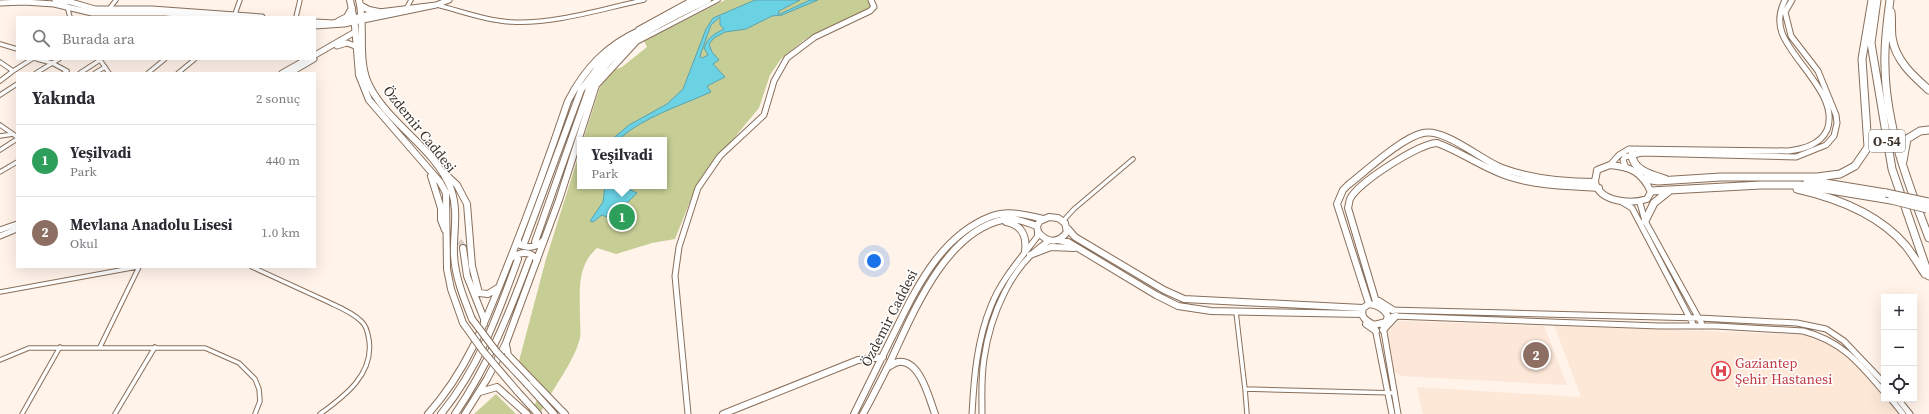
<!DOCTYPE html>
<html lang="tr">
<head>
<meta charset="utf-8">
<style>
	:root { --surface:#fff; --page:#f2f2f3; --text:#2b2b33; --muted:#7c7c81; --line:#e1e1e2; --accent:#1a73e8 }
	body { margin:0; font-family:"Source Serif 4",serif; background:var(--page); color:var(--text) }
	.controls { position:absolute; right:12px; bottom:12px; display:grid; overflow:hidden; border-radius:0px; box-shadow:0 4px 16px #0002 }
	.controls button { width:36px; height:36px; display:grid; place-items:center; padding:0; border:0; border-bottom:1px solid var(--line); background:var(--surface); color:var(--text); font:20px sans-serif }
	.you { position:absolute; left:874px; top:261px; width:14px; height:14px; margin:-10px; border:3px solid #fff; border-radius:50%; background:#1a73e8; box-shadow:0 0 0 6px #1a73e833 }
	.badge { display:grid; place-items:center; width:26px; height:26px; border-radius:50%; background:var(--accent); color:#fff; font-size:13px; font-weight:700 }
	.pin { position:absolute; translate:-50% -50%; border:2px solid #fff; box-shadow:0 1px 4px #0006 }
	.popup { position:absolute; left:577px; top:137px; width:90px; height:52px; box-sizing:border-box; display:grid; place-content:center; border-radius:0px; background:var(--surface); filter:drop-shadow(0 1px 3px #0005); font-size:13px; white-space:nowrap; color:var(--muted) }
	.popup b { font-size:15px; color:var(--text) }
	.popup::after { content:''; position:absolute; left:50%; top:100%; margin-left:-8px; border:8px solid transparent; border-top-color:var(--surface) }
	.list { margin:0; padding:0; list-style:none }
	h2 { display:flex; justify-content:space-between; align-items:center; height:52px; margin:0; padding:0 16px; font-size:17px }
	h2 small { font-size:13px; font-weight:400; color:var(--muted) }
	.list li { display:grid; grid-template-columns:26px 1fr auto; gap:12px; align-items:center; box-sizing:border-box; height:72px; padding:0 16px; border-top:1px solid var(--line) }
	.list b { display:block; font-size:15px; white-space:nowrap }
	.list p { margin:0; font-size:13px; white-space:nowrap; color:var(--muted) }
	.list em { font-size:13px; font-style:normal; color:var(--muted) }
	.icon { flex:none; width:22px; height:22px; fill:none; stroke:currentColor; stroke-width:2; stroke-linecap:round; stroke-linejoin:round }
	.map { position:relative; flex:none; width:1929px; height:414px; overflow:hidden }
	.search { position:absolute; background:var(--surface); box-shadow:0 4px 16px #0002; left:16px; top:16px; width:300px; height:44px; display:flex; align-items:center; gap:10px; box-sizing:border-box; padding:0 14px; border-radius:0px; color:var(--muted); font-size:15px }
	.panel { position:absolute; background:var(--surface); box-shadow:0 4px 16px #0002; left:16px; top:72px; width:300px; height:196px; border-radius:0px }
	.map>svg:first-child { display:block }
	.built { fill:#fde8d8 }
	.education { fill:#fde7d9 }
	.green { fill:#c6ce95 }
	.water { fill:#6bd2e4; stroke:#5da2ac; fill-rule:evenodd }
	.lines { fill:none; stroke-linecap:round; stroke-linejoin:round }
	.primary-tunnel { stroke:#d8ccc3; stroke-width:6; stroke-dasharray:6 3; stroke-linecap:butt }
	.street-casing { stroke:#886f5b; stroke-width:5.5 }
	.secondary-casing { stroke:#886f5b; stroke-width:7 }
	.primary-casing { stroke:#886f5b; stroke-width:8 }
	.highway-casing { stroke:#886f5b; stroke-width:9 }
	.street { stroke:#fff; stroke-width:3.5 }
	.secondary { stroke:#fff; stroke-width:5 }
	.primary { stroke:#fff; stroke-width:6 }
	.highway { stroke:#fff; stroke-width:7 }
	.primary-bridge-casing { stroke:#886f5b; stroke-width:8; stroke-linecap:butt }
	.highway-bridge-casing { stroke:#886f5b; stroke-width:9; stroke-linecap:butt }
	.primary-bridge { stroke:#fff; stroke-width:6 }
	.highway-bridge { stroke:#fff; stroke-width:7 }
	.labels { text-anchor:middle; stroke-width:3; stroke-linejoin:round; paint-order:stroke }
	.shield { fill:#fff; stroke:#767069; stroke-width:1 }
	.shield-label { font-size:13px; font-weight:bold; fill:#3c3229 }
	.street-label { font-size:14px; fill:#3c3229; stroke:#fff }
	.health-label { font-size:14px; fill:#be3a42; stroke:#fff; text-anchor:start }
</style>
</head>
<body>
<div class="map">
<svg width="1929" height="414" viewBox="0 0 1929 414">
	<rect width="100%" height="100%" fill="#fff3ea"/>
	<path class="built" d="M1554,325l280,11 18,16 32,34v13h10l12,15h-483l-6,-27 164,10z"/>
	<path class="education" d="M1399,321l145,5 23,59 -167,-9 -6,-5 -6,-29v-11z"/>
	<path class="green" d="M725,0h143l3,7 -67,33 -23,19 -11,16 -11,33 -20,24 -46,62 -18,45 -23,4 -36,11 -19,-6c-21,18 -17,45 -17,71 0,6 1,13 0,19 -7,27 -28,50 -40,76h-10l13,-26 -24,-27 27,-102 34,-108v35h84v-46h-81l17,-53 12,-16 10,-4 25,-20 -3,-6z
		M496,394l20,20h-42z"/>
	<path class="water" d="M755,0h45l-21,11 -1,3h2l30,-14h8l-36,15 -10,1 -26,13 -21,3 -11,6 -5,6 3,8 7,8 -6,4 12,13 -18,9 4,6c-31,14 -68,25 -93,48h-7l18,-15 38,-21 16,-15 23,-60 7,-11zM720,17v8l4,4c-10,5 -16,8 -20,19l4,7 -6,3 -2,-1 1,-4 10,-28z
		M605,186h18l14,7 -26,26 -9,-4 -9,7 -3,-1 13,-19z"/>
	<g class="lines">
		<path class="primary-tunnel" d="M445,230l16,13 2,5"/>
		<defs>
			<path id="street" d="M437,5c24,6 50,16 75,17 44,2 89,-13 132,-22
				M67,6l3,11
				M109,9l7,-9
				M406,9l5,-9
				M235,14l5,-14
				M296,17l4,-17
				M638,29l53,-29
				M639,41l79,-41
				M0,44l17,5
				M37,59l15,4 15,8 -3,2
				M100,60l9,13
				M0,62l13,9 19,-12
				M36,73l23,-14
				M80,73l20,-13
				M95,73l10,-6
				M148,73l17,-14
				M178,73l17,-14
				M0,81l13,-10
				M0,95l17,-11
				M0,125l13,9
				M0,136l13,-2 4,3
				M0,150l17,-11
				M0,172l17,-10
				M1063,221l11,-12 59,-50
				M252,267c24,11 48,22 72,33 12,6 27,11 37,21 5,4 7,12 8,19 5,34 -24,56 -49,74
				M0,292l137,-25
				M1236,312l9,77
				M100,347l39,-80
				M0,360l29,-12h176l34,15 16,16 4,10 1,12 -5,13
				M22,414l38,-67
				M115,414l40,-67
				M1247,414l-2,-25 150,4"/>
			<path id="secondary" d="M55,0l16,2 24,7h57l110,8
				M0,3l24,-1 30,2 38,9h73l52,4
				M436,5l13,-5
				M315,22l18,1 46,-11 57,-7 -92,19 -29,2
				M337,46l10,-3 8,3
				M315,55l40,-23
				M282,73l25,-14
				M290,73l24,-14
				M1610,165l9,-10 10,-6 159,2c15,-2 32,-6 39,-21 13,-33 -34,-68 -45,-97 -4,-11 -2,-23 3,-33
				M1626,168l-3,-8 2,-3 17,-4 154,4 30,-12 8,-9 3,-13 -1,-8 -18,-44 -27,-35 -6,-24 7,-12
				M1622,202l10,6 62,118
				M1640,203l5,18 58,105
				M0,230l17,-6
				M0,236l17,-7
				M1389,310l310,8 98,5 29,6 18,12 40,42
				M1393,316l266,10h57l87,5c39,10 56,32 81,61
				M1383,326l15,88
				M1375,328l17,86
				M1891,399l12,15
				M1898,399l12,15
				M688,414l-13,-138 4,-29 19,-59 22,-32 44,-41 10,-34 13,-23 28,-21 55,-26 4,-4 -3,-7
				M972,414c2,-37 5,-74 19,-108 10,-26 30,-48 46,-69l1,-4
				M982,414c0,-18 -1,-37 2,-55 6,-43 27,-95 65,-118"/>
			<path id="primary" d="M350,0l5,26 4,49 10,25 71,82 6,11 1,76 4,20 12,34
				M359,0c7,28 -3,61 11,87 20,38 65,61 81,102 8,23 2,43 3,66 1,22 10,44 18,64
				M360,5l9,5 10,2
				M339,21l8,-4 5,-9
				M638,32l61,-32
				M1610,165c21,2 32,7 41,27l-4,7c-15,5 -47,4 -52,-17 0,-3 2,-9 2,-12z
				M444,173l13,12 10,19 5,62 7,27 9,1 11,-7
				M431,176l10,32v12l4,10
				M1049,217l9,1 7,5 2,9c-9,12 -20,11 -29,0l-1,-6 3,-5z
				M1006,222c16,3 21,14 19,29
				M1068,229l7,8 89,53 20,9 179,9
				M1058,240l10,2 88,53 22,11 33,5 151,3
				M518,241l2,4c10,4 17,2 24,-5
				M525,241l56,-151 22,-29 27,-24
				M535,242l54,-153c26,-47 73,-66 119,-89
				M463,248l4,28 17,43v5
				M1030,255l21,-8 23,1
				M511,258c9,-6 19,-8 26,2
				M1379,301l14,9
				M1369,304l-32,-100 6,-14 5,-5c18,-14 53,-47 75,-52 22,-5 58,27 79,35 30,11 62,14 93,14
				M1369,304c9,1 15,4 19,12l-2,6 -12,3c-8,-4 -14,-8 -11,-17z
				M1377,305l-29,-97c1,-3 1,-7 2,-9 7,-16 70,-56 87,-56 25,9 47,26 73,34 29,9 59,9 89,11
				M1366,324l10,7
				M1383,330l13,-14
				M506,345l2,10 57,59
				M887,368c3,-2 7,-5 11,-6 22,-3 31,36 37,52
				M527,384l27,30
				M517,391l21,23
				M480,392l17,-5 30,27
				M428,414c39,-43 58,-94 79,-147 22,-55 42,-110 61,-166 17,-33 39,-56 73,-71
				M441,414c38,-46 57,-100 77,-155
				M455,414c33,-48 54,-100 74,-154
				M465,414l22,-35 19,-36 53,-143 37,-115 46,-50
				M723,414l135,-54 25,-3
				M854,414c13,-26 25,-51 38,-77 23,-46 47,-101 100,-121 17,-6 35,-1 51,3
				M863,414c10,-18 19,-36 28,-54 22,-47 54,-127 111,-140 12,-3 23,2 35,6"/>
			<path id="highway" d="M1877,0l-6,43 21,126 37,107
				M1890,0c-3,22 -6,45 -5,67 1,59 23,117 44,171
				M1891,12c1,8 0,17 1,25 3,23 21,39 37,53
				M1632,154c0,16 20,21 33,25
				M1903,161l4,-22 13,-8 9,-1
				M1644,179l14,2 63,-4h96l23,-3 15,-8 13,-19 -6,-88 10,-59
				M1807,180l79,13
				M1797,189c40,9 82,25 109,57 7,9 13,19 19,28
				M1651,191l110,-6h39l91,15
				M1645,221l9,-18 15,-12"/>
		</defs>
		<use href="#street" class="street-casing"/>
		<use href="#secondary" class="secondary-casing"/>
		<use href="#primary" class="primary-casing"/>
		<use href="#highway" class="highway-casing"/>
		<use href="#street" class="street"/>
		<use href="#secondary" class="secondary"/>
		<use href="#primary" class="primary"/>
		<use href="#highway" class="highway"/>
		<defs>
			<path id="primary-bridge" d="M472,319l24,32 31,33
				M463,323l20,28 34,40"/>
			<path id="highway-bridge" d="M1886,193l42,9
				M1891,200l36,9"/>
		</defs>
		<use href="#primary-bridge" class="primary-bridge-casing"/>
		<use href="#highway-bridge" class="highway-bridge-casing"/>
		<use href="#primary-bridge" class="primary-bridge"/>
		<use href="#highway-bridge" class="highway-bridge"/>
	</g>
	<defs>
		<symbol id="hospital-ring" viewBox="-11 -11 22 22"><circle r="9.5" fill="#fff" stroke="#e0444e" stroke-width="1.5"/><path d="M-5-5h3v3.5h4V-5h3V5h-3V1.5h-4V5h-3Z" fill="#e0444e"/></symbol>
	</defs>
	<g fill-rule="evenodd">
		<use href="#hospital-ring" x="1710" y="360" width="22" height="22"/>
	</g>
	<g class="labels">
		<rect class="shield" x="1869" y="130" width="36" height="22" rx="3"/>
		<g class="shield-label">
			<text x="1887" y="146">O-54</text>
		</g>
		<g class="street-label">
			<text transform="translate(420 129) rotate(51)" y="5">Özdemir Caddesi</text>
			<text transform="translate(889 318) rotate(-63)" y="5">Özdemir Caddesi</text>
		</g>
		<g class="health-label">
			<text x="1735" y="368">Gaziantep<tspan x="1735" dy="16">Şehir Hastanesi</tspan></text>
		</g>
	</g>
</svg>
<div class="controls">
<button>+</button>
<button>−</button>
<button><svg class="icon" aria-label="locate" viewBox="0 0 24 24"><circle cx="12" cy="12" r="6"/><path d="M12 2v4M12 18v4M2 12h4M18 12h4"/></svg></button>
</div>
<div class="you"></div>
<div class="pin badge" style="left:622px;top:217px;background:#2e9e5b">1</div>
<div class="popup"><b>Yeşilvadi</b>Park</div>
<div class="pin badge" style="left:1536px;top:355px;background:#8d6e63">2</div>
<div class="search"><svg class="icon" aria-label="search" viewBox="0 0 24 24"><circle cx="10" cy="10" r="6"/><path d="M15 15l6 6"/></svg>Burada ara</div>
<section class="panel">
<h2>Yakında<small>2 sonuç</small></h2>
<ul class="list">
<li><span class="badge" style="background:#2e9e5b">1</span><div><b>Yeşilvadi</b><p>Park</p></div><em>440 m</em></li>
<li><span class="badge" style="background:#8d6e63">2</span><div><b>Mevlana Anadolu Lisesi</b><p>Okul</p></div><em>1.0 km</em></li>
</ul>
</section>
</div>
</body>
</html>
